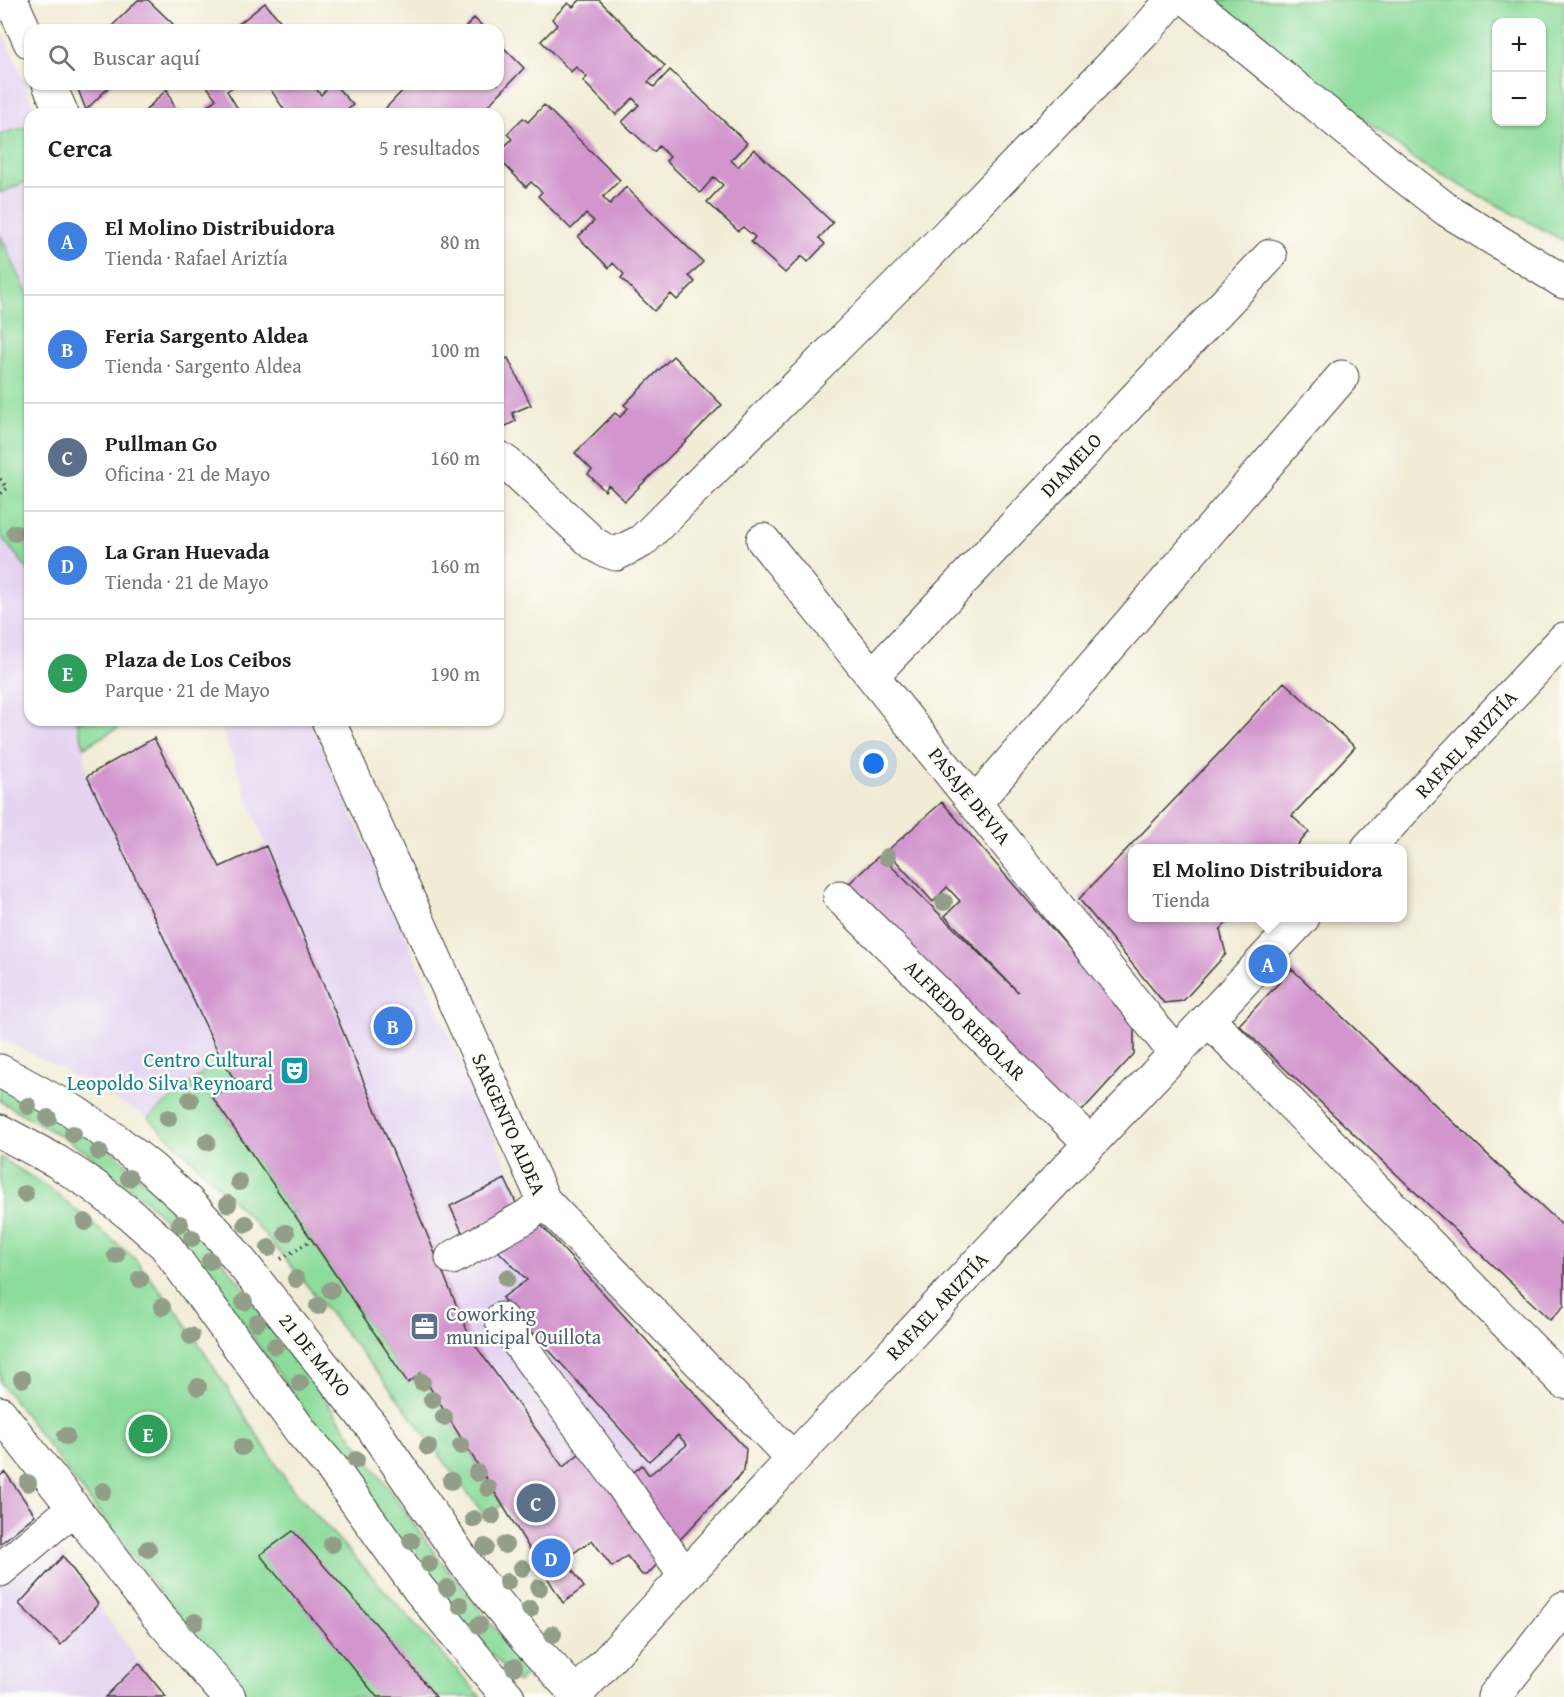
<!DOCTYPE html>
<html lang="es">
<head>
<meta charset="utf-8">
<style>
	:root { --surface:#fff; --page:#f2f2f2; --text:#222; --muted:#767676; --line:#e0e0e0; --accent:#c8321e }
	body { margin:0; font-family:"Gentium Book Plus",serif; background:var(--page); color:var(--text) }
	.controls { position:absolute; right:18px; top:18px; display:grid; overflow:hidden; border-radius:12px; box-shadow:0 2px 4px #0004 }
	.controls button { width:54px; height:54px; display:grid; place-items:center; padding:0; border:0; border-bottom:2px solid var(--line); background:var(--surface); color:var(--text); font:30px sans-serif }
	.you { position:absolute; left:874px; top:764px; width:21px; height:21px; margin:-15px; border:4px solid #fff; border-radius:50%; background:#1a73e8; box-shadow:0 0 0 9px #1a73e833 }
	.badge { display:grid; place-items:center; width:39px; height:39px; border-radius:50%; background:var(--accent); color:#fff; font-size:20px; font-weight:700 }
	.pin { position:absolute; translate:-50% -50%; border:3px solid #fff; box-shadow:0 2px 6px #0006 }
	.popup { position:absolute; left:1128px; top:844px; width:279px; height:78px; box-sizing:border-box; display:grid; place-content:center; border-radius:12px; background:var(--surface); filter:drop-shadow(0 2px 4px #0005); font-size:20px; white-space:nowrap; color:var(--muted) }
	.popup b { font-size:22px; color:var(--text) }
	.popup::after { content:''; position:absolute; left:50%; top:100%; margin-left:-12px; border:12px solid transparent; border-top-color:var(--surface) }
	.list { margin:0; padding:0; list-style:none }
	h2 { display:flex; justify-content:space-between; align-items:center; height:78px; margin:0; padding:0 24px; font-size:26px }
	h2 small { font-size:20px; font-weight:400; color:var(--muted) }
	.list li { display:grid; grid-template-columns:39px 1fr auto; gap:18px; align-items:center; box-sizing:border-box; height:108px; padding:0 24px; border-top:2px solid var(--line) }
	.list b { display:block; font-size:22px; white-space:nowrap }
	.list p { margin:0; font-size:20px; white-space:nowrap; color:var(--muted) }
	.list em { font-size:20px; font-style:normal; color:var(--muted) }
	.icon { flex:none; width:33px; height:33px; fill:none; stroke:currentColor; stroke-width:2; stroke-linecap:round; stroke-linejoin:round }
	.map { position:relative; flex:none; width:1564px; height:1697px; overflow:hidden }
	.search { position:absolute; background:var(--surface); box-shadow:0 2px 4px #0004; left:24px; top:24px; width:480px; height:66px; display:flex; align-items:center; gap:15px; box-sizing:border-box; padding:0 21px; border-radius:18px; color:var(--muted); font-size:22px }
	.panel { position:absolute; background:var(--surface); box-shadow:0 2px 4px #0004; left:24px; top:108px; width:480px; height:618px; border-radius:18px }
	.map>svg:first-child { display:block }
	.built { fill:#e4d3f1 }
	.green { fill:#8cdc9b; stroke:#547c5c; stroke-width:1.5; fill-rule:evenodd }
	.building { fill:#d295ce }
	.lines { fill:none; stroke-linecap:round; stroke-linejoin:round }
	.minor-casing { stroke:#3c3b38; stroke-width:35 }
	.major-casing { stroke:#3c3b38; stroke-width:35 }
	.path { stroke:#3c3b38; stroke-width:4; stroke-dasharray:1.5 4.5; stroke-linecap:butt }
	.minor { stroke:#fff; stroke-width:33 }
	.major { stroke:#fff; stroke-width:33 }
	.tree { fill:#929e88 }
	.labels { text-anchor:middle; stroke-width:5; stroke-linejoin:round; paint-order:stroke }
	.street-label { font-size:20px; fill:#1c1c1c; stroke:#fdfcf7 }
	.culture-label { font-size:20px; fill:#0d838f; stroke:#fdfcf7; text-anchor:end }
	.service-label { font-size:20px; fill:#4e5e75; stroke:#fdfcf7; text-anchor:start }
</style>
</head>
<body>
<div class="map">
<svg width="1564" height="1697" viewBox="0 0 1564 1697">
	<rect width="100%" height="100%" fill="#fdfcf7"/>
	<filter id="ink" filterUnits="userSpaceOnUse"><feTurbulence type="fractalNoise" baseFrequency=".0167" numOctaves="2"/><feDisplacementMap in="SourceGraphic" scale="12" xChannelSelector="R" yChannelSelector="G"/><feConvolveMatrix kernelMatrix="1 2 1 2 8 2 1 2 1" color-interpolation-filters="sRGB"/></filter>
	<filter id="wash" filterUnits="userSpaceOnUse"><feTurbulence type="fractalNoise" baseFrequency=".008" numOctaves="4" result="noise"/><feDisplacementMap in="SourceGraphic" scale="24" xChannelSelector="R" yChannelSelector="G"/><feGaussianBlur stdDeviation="1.35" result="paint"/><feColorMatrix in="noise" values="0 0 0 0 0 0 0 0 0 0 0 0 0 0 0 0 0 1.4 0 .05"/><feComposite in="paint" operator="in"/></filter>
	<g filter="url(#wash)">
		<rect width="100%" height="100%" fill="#f2ecd6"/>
		<path class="built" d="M0,24l38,90h-8v12l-30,8z
			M30,180v120l-30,-66v-41z
			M0,446l30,104v170h47l7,27 3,29 134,282 -73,60 -97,-55 -51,-24z
			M218,720h93l213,485 222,244 -2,22 -97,104h-5l-15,-19 -157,-218 -204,-492z
			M0,1466l139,197 27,34h-166z"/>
		<path class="green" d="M1214,0h350v241l-143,-77 -197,-153zM1496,22h46v100h-46z
			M30,126v54l-30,13v-59z
			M0,234l30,66v272l-30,-37z
			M77,720h55l-48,27z
			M221,1058l16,26 -25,13 100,143 96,143 13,-10 81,132 -17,11 -89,-120 -112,-139 -33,-38 -64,-64 -39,-37z
			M0,1082l104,61 103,99 53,66 173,243 46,58 51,61 -12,13 -53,-57 -44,-52 -234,-329 -33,-37 -68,-56 -22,-14 -64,-37z
			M0,1157l52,33 81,67 48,59 109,170 191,211h-236l-50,-58 -195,-257z"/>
		<g id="blocks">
			<path class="building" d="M138,0h10l25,24 -6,6h-9l-2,-2 -2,2h-46z
				M580,0h19l66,66 -17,16 6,5 16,-17 77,73 -16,17 7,7 16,-18 79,74 -14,15 6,6 -17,18 -6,-6 -17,17 -34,-31 4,-5 -12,-10 -5,4 -31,-29 16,-17 -9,-8 -14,16 -34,-32 4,-4 -11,-11 -5,6 -32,-30 17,-17 -6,-7 -17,17 -33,-34 4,-4 -11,-10 -5,5 -30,-31 16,-16 -5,-6 16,-16 5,4z
				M265,3l23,27h-57z
				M474,18l12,12h-23z
				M498,42l26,26 -44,46h-3l-4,-4 -4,4h-89l29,-30h89z
				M76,84h36l-26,26z
				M208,84h29l-10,7 14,23h-31l-4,-7 10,-8 -10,-14z
				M267,84h45l9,11 11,-11h2l19,21 -10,9h-56z
				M167,89l10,25h-35z
				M544,105l76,75 -17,17 7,7 16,-17 77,75 -14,14 6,6 -18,18 -6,-6 -17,17 -33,-33 3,-4 -11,-11 -4,5 -31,-31 16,-16 -8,-7 -15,15 -33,-33 4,-4 -11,-10 -5,5 -28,-29v-5l14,-14 -5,-5 16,-16 5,4z
				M498,345l6,14 4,-1 23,47 -19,8 4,8 -18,9z
				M673,356l49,49 -97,96 -17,-16 -3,6 -17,-17 4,-4 -17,-17 40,-40 5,4 8,-9 -4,-3z
				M1284,682l71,65 -63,69 17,16 -14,16h-162v70h98l-11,12 6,24 -43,47 -19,2 -85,-104 142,-148z
				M154,738l66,129 46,-21 204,492 93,129 22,-18 36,34 21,-18 7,10 38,-30 -9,-10 -29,26 -147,-163 25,-18 -32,-32 44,-25 207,226 -2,22 -97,104h-5l-15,-19 -15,11 -20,-27 -27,19 19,28 -21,16 -142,-230 -13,10 -96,-143 -100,-143 25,-13 -16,-26 -134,-282z
				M942,802l192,221v31l-51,56 -18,1 -222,-222 37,-34 138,137 -73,-76 15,-15 -13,-14 -14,15 -46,-51z
				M1292,969l272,258v79l-14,14 -311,-295z
				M505,1179l13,28 -55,27 -13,-28z
				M5,1472l30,43 -35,29v-68z
				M293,1531l99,111 44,55h-59l-117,-142z
				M63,1556l35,48 -37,41 -42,-41z
				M139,1663l27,34h-61z"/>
		</g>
	</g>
	<g filter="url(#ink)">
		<use href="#blocks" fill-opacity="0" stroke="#3c3b38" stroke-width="1.5"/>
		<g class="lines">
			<defs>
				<path id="minor" d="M11,0l19,42
					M1189,0l208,171 50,39 117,72
					M49,84l13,30
					M498,457l10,7 85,79 11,7 12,4 26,-13 271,-271 236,-243 23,-27
					M763,540l413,514
					M873,675l397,-419
					M328,720l216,481 249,258
					M975,803l367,-426
					M840,897l250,246
					M1208,1019l356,363
					M452,1258l75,-42 17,-15
					M501,1319l120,164 64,93
					M0,1413l157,202 72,82
					M0,1570l74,-62"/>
				<path id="major" d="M1368,848l196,-209
					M0,1071l73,40 40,27 39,31 36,33 34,36 150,189 93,136 60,75 54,59
					M0,1131l56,30 38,25 37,29 34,30 137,188 30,35 86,120 90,109
					M574,1697l219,-238 510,-541
					M1494,1697l70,-89"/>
			</defs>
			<use href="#minor" class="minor-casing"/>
			<use href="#major" class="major-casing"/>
			<path class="path" d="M0,479l7,9 -7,6
				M281,1259l31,-19"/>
			<use href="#minor" class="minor"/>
			<use href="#major" class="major"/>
		</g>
		<g class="tree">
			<circle cx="15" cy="533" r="9"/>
			<circle cx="887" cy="857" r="9"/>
			<circle cx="944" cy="902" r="9"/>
			<circle cx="190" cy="1100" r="9"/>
			<circle cx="28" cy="1106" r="9"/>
			<circle cx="48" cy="1118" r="9"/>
			<circle cx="168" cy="1118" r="9"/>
			<circle cx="73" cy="1134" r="9"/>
			<circle cx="207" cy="1142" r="9"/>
			<circle cx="99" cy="1152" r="9"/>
			<circle cx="129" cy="1178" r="9"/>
			<circle cx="239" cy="1182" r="9"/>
			<circle cx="25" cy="1194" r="9"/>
			<circle cx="228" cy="1204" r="9"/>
			<circle cx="85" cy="1222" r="9"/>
			<circle cx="180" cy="1224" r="9"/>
			<circle cx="246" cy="1224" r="9"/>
			<circle cx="286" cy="1233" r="9"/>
			<circle cx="192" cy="1238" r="9"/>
			<circle cx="269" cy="1248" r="9"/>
			<circle cx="116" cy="1255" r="9"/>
			<circle cx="210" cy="1261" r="9"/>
			<circle cx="507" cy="1278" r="9"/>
			<circle cx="140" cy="1279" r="9"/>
			<circle cx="296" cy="1279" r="9"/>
			<circle cx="331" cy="1290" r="9"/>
			<circle cx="244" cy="1302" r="9"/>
			<circle cx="318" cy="1306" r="9"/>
			<circle cx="162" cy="1307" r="9"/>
			<circle cx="257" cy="1322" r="9"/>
			<circle cx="191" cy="1336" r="9"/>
			<circle cx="275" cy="1346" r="9"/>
			<circle cx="22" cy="1379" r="9"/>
			<circle cx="422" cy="1382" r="9"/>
			<circle cx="300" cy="1383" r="9"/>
			<circle cx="198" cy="1387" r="9"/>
			<circle cx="432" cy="1400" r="9"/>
			<circle cx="444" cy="1417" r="9"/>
			<circle cx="66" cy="1436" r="9"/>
			<circle cx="461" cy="1446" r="9"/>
			<circle cx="242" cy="1447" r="9"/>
			<circle cx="428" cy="1447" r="9"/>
			<circle cx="356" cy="1460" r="9"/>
			<circle cx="477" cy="1473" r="9"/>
			<circle cx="451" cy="1481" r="9"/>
			<circle cx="28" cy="1483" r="9"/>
			<circle cx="488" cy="1488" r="9"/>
			<circle cx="103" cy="1491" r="9"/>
			<circle cx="492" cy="1516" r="9"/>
			<circle cx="474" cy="1519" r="9"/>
			<circle cx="411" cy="1541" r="9"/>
			<circle cx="332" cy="1544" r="9"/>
			<circle cx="505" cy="1545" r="9"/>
			<circle cx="485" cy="1547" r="9"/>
			<circle cx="148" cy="1549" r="9"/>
			<circle cx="429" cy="1564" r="9"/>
			<circle cx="522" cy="1568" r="9"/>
			<circle cx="507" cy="1582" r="9"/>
			<circle cx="447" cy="1588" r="9"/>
			<circle cx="539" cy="1588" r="9"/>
			<circle cx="460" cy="1605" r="9"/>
			<circle cx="530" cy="1609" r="9"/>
			<circle cx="195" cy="1622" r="9"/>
			<circle cx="479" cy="1625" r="9"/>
			<circle cx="553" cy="1634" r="9"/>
			<circle cx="514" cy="1667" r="9"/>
		</g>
	</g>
	<defs>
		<symbol id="theatre-square" viewBox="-11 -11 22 22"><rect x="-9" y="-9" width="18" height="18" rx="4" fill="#0f9aa8" stroke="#fdfcf7"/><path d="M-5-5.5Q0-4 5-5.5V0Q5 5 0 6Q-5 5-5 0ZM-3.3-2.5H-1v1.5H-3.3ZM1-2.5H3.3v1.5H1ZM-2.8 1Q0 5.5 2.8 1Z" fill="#fff"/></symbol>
		<symbol id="office-square" viewBox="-11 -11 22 22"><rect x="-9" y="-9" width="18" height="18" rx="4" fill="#5c6f8a" stroke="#fdfcf7"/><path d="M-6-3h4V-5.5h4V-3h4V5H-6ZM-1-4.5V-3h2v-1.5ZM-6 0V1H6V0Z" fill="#fff"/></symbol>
	</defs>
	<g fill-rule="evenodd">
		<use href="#theatre-square" x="278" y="1054" width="33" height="33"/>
		<use href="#office-square" x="408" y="1310" width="33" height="33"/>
	</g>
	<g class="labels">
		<g class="street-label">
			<text transform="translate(1071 465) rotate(-47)" y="7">DIAMELO</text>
			<text transform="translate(1466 744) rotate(-47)" y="7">RAFAEL ARIZTÍA</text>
			<text transform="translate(970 796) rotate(51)" y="7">PASAJE DEVIA</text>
			<text transform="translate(965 1020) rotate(45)" y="7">ALFREDO REBOLAR</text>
			<text transform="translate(509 1124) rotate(66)" y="7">SARGENTO ALDEA</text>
			<text transform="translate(937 1306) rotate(-47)" y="7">RAFAEL ARIZTÍA</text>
			<text transform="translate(315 1355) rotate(51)" y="7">21 DE MAYO</text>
		</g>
		<g class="culture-label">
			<text x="273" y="1067">Centro Cultural<tspan x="273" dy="23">Leopoldo Silva Reynoard</tspan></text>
		</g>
		<g class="service-label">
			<text x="446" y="1321">Coworking<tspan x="446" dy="23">municipal Quillota</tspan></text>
		</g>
	</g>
</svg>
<div class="controls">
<button>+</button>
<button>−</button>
</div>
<div class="you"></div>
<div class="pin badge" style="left:1268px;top:964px;background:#3f7fe0">A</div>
<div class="popup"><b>El Molino Distribuidora</b>Tienda</div>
<div class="pin badge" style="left:393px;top:1026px;background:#3f7fe0">B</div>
<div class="pin badge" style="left:536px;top:1503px;background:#5c6f8a">C</div>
<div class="pin badge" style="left:551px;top:1558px;background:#3f7fe0">D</div>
<div class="pin badge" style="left:148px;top:1434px;background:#2e9e5b">E</div>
<div class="search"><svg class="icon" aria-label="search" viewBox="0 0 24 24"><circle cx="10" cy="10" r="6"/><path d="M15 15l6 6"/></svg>Buscar aquí</div>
<section class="panel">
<h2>Cerca<small>5 resultados</small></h2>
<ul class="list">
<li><span class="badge" style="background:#3f7fe0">A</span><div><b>El Molino Distribuidora</b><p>Tienda · Rafael Ariztía</p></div><em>80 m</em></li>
<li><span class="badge" style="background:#3f7fe0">B</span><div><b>Feria Sargento Aldea</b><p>Tienda · Sargento Aldea</p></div><em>100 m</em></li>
<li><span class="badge" style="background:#5c6f8a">C</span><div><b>Pullman Go</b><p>Oficina · 21 de Mayo</p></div><em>160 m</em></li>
<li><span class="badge" style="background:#3f7fe0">D</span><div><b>La Gran Huevada</b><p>Tienda · 21 de Mayo</p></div><em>160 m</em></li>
<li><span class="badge" style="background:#2e9e5b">E</span><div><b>Plaza de Los Ceibos</b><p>Parque · 21 de Mayo</p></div><em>190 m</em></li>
</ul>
</section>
</div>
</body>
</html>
